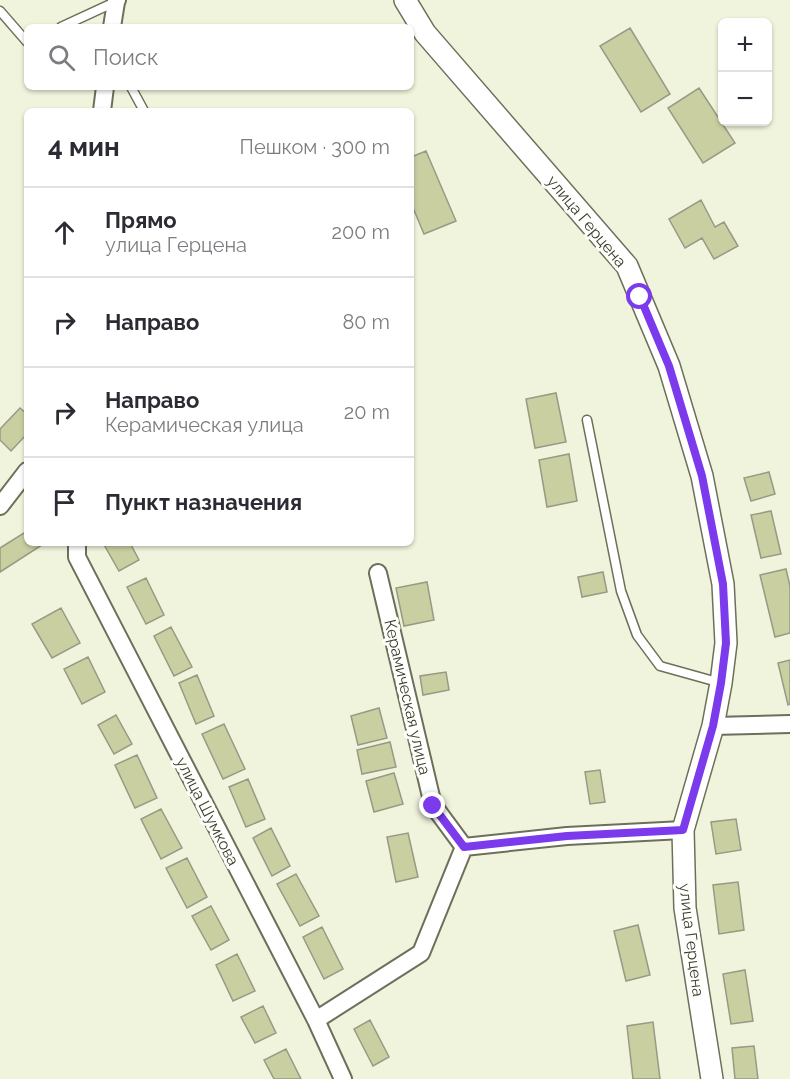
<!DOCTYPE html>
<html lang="ru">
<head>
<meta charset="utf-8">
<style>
	:root { --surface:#fff; --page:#f2f2f3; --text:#2b2b33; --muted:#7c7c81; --line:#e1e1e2 }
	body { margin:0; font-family:Raleway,sans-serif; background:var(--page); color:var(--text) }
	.controls { position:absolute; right:18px; top:18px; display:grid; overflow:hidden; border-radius:9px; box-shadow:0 2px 4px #0004 }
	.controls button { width:54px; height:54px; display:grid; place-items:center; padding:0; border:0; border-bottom:2px solid var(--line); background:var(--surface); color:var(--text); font:30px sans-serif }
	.stop { position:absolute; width:18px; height:18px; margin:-14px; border:4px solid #7c3aed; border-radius:50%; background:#fff }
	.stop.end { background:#7c3aed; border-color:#fff; box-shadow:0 2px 6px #0008 }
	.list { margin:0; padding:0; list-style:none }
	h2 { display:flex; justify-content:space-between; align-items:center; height:78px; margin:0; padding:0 24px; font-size:26px }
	h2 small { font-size:20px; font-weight:400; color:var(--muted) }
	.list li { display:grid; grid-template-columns:39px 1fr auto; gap:18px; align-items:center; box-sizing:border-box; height:90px; padding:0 24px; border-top:2px solid var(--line) }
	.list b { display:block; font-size:22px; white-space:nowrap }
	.list p { margin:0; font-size:20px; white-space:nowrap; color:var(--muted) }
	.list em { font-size:20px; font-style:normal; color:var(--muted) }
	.icon { flex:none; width:33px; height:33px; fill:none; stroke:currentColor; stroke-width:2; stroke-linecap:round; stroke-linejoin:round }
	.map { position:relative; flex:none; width:790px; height:1079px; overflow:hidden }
	.search { position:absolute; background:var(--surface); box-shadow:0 2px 4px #0004; left:24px; top:24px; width:390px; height:66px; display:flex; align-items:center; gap:15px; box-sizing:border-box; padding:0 21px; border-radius:9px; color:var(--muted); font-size:22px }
	.panel { position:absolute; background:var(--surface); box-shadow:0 2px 4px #0004; left:24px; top:108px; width:390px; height:438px; border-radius:9px }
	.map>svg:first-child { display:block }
	.building { fill:#cacfa2; stroke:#979a84; stroke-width:1.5 }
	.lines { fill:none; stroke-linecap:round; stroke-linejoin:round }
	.service-casing { stroke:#6d6f5b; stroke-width:11 }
	.minor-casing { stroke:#6d6f5b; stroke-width:20 }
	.tertiary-casing { stroke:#6d6f5b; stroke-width:24 }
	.service { stroke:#fff; stroke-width:8 }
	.minor { stroke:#fff; stroke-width:16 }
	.tertiary { stroke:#fff; stroke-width:21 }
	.route { stroke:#7c3aed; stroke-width:8 }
	.labels { text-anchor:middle; stroke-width:6; stroke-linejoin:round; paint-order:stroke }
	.street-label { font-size:16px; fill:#3b3c33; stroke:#fefffa }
</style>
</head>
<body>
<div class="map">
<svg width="790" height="1079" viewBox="0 0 790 1079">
	<rect width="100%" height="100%" fill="#f1f4dc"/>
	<path class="building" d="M630,28l40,66 -29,18 -41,-66z
		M699,88l36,55 -32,20 -35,-55z
		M426,151l30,70 -32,13 -13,-31v-46z
		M701,200l14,27 9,-5 14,24 -24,13 -12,-21 -17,10 -16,-29z
		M556,393l10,49 -31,6 -9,-49z
		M20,408l7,6v20l-16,17 -11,-11v-11z
		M569,454l8,47 -30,6 -8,-47z
		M769,472l6,22 -24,7 -7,-23z
		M771,511l10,43 -20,4 -10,-43z
		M27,531v12h14l1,2 -42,27v-24z
		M103,543h27l9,17 -20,11z
		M786,569l4,17v47l-15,4 -15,-62z
		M603,572l4,20 -25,5 -4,-20z
		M146,578l18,37 -18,9 -19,-37z
		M427,582l7,38 -30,6 -8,-38z
		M61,608l19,35 -28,15 -20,-34z
		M171,627l21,40 -18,9 -20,-40z
		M88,657l17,35 -23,12 -18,-35z
		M790,660v44l-2,1 -10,-42z
		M446,672l3,18 -26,5 -3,-19z
		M197,675l17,41 -18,8 -17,-41z
		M379,708l8,30 -29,7 -7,-29z
		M116,715l16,29 -18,10 -16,-29z
		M224,724l21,45 -22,10 -21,-45z
		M390,742l6,25 -34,7 -5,-24z
		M137,755l20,43 -22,10 -20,-43z
		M600,770l5,32 -15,2 -5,-32z
		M394,773l9,31 -29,8 -8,-31z
		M248,779l17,40 -19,8 -17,-40z
		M161,809l21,39 -21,11 -20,-40z
		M736,819l5,31 -25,4 -5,-32z
		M271,828l19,38 -18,10 -19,-38z
		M408,833l10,44 -22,5 -9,-45z
		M187,858l20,39 -20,11 -21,-40z
		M296,874l23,42 -19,10 -23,-42z
		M738,882l6,48 -25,4 -6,-49z
		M211,906l18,34 -18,10 -19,-34z
		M638,925l12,50 -24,6 -12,-50z
		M322,927l21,42 -19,10 -21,-42z
		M237,954l18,37 -22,10 -17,-36z
		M745,970l8,51 -22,3 -8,-50z
		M263,1006l13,27 -21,10 -14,-26z
		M370,1020l19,37 -16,9 -19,-37z
		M653,1022l7,57h-27l-6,-53z
		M754,1046l4,33h-23l-3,-31z
		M286,1049l15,30h-27l-10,-19z"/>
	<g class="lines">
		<defs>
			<path id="service" d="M0,11l27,31
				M61,27l54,-25
				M131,87l13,24
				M587,420l34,171 16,44 23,31 61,17"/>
			<path id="minor" d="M112,27l4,-25 1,-2
				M102,111l3,-24
				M0,506l27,-35
				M77,543v14l239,463 27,59
				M378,573l55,232 31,42
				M713,726l77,-2
				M316,1020l105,-67 43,-106 103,-11 116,-6"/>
			<path id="tertiary" d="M405,0l20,33 202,233 42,100 33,110 21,108 3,59 -5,40 -8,43 -30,104 2,78 27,171"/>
		</defs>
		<use href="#service" class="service-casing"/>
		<use href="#minor" class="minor-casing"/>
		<use href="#tertiary" class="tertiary-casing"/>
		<use href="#service" class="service"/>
		<use href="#minor" class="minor"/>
		<use href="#tertiary" class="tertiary"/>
	</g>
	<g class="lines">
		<path class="route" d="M433,806l31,41 103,-11 116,-6 30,-104 8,-43 5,-40 -3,-59 -21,-108 -33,-110 -29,-69"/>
	</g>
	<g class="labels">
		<g class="street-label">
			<text transform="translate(587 221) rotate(50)" y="6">улица Герцена</text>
			<text transform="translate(408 697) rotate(77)" y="6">Керамическая улица</text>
			<text transform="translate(208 811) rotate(63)" y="6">улица Шумкова</text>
			<text transform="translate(692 940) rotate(83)" y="6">улица Герцена</text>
		</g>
	</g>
</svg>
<div class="controls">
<button>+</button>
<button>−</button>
</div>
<div class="stop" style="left:640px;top:297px"></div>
<div class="stop end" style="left:433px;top:806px"></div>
<div class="search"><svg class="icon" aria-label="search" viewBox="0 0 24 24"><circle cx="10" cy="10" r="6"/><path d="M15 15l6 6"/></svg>Поиск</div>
<section class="panel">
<h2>4 мин<small>Пешком · 300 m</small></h2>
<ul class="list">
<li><svg class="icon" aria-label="ahead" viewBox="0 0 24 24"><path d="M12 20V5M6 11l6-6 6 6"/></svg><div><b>Прямо</b><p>улица Герцена</p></div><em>200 m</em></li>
<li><svg class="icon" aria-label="right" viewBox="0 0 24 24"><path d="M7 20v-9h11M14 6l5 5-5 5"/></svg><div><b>Направо</b></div><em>80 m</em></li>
<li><svg class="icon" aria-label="right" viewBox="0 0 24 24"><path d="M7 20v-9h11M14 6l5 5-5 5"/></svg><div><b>Направо</b><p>Керамическая улица</p></div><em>20 m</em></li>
<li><svg class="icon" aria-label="arrive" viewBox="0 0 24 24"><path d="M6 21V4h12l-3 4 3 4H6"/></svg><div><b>Пункт назначения</b></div></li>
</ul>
</section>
</div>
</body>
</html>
